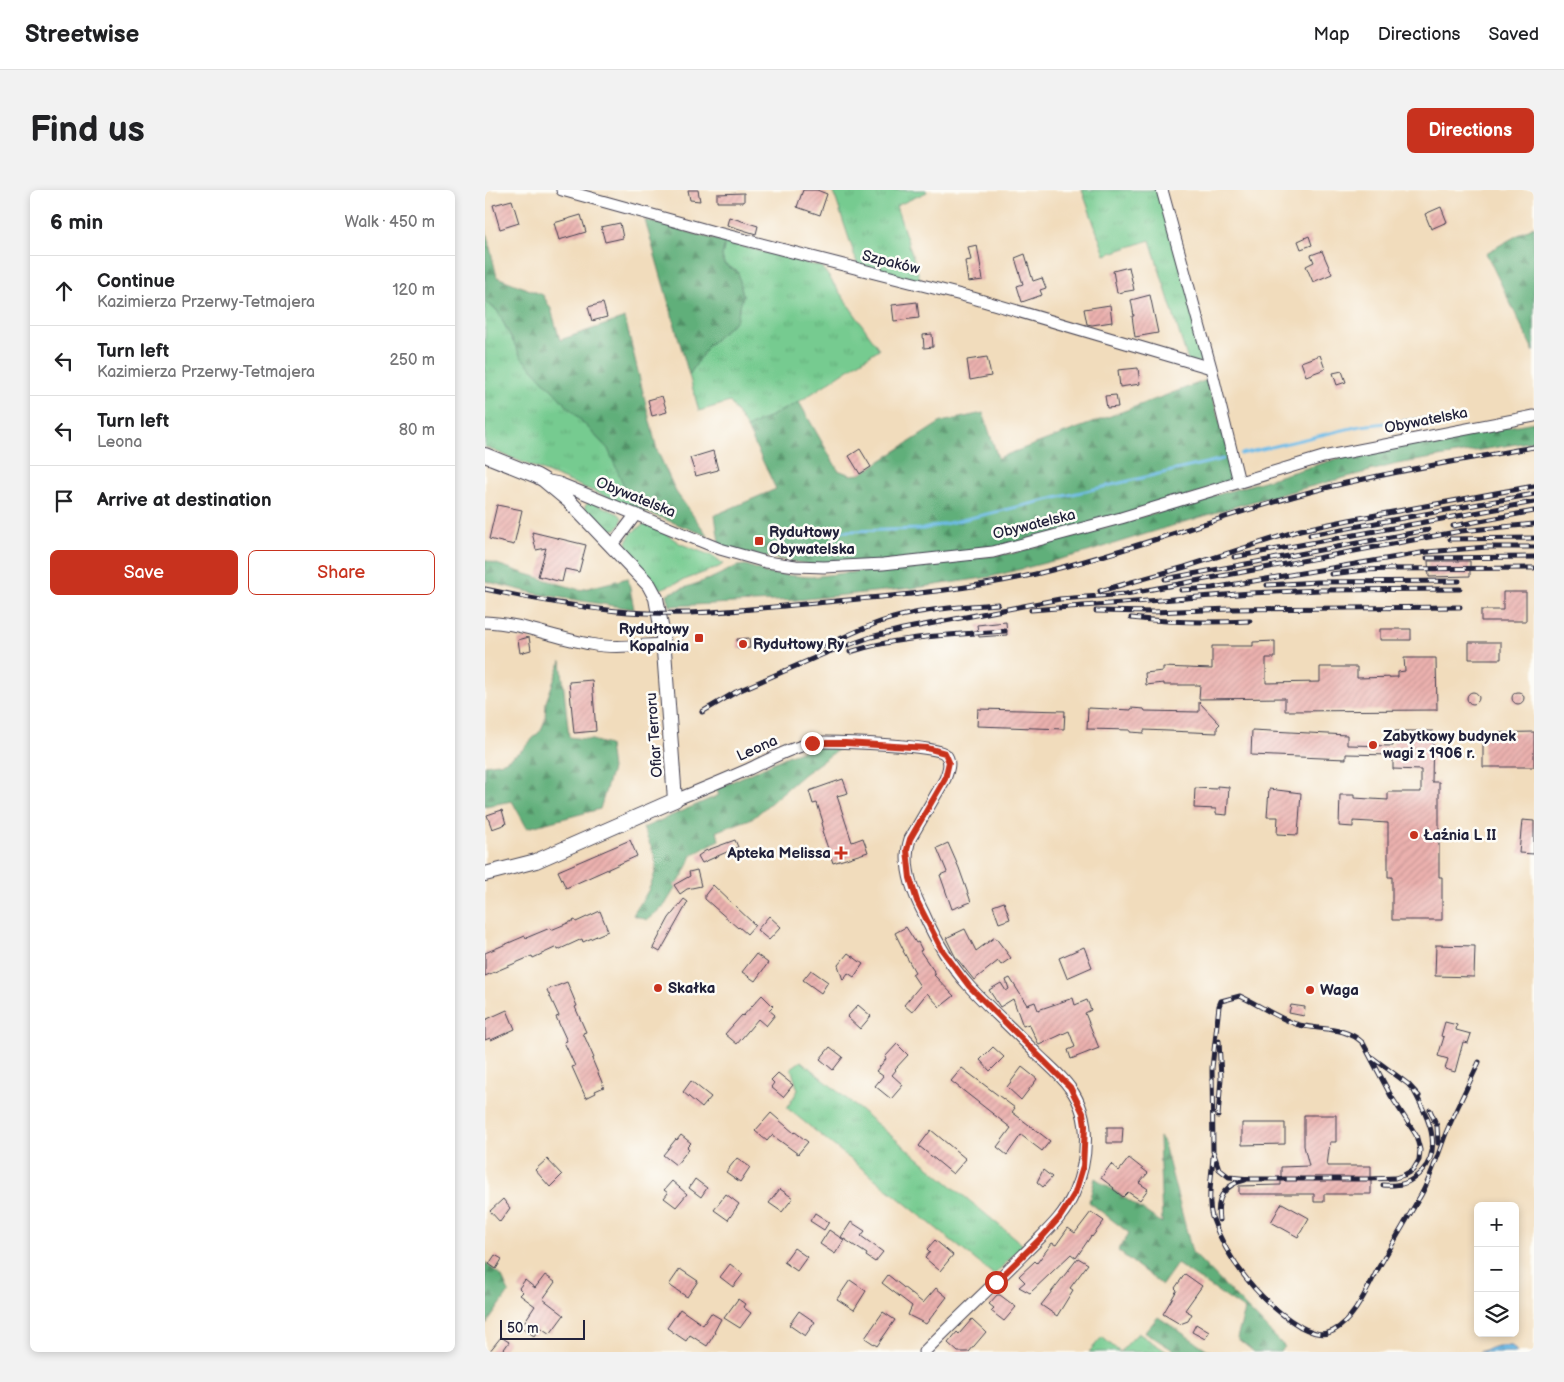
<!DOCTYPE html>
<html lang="en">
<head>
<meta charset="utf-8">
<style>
	:root { --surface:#fff; --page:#f2f2f2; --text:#202124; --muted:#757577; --line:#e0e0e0; --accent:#c8321e }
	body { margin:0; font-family:"Balsamiq Sans",sans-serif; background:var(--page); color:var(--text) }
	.controls { position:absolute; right:15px; bottom:15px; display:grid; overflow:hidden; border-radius:8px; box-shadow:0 2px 8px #0003 }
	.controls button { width:45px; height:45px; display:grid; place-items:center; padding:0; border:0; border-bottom:1px solid var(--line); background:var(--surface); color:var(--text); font:25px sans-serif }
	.scale { position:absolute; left:15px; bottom:12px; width:85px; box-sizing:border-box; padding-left:5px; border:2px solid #22223b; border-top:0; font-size:14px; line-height:18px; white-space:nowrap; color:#22223b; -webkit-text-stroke:4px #fdfcf7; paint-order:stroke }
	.stop { position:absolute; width:15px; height:15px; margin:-11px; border:4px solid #c8321e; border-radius:50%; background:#fff }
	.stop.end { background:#c8321e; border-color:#fff; box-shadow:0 1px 5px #0008 }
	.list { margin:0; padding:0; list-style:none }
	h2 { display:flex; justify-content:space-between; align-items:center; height:65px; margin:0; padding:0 20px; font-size:21px }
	h2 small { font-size:16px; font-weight:400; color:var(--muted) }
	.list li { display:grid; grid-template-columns:32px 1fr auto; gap:15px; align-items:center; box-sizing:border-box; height:70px; padding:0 20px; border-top:1px solid var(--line) }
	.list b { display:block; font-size:19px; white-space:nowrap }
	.list p { margin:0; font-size:16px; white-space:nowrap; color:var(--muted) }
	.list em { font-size:16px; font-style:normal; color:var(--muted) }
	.actions { display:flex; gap:10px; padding:15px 20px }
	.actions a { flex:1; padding:11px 0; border:1px solid var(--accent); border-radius:8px; text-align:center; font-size:18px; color:var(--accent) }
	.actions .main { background:var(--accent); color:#fff }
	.icon { flex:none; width:28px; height:28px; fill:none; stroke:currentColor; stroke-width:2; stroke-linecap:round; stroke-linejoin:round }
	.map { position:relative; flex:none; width:1049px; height:1162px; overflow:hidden; border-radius:8px }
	header { display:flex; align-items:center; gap:30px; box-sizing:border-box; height:70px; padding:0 25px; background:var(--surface); border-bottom:1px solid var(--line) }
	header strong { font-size:24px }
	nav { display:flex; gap:28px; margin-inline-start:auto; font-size:18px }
	.intro { display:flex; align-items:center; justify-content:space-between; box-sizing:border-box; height:120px; padding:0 30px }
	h1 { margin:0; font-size:35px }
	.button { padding:12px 22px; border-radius:8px; background:var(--accent); color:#fff; font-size:18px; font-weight:700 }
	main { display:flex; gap:30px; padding:0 30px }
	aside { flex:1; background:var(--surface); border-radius:8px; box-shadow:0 2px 8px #0003 }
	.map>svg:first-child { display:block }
	.grass { fill:url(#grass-tufts); stroke:#4c7666 }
	.forest { fill:url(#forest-firs); stroke:#41685a }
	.water { fill:url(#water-ripples); stroke:#486f92 }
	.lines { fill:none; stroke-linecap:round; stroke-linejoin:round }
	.stream { stroke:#6ebce8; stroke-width:3 }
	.building { fill:url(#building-hatch) }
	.minor-casing { stroke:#413e4e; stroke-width:13 }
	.tertiary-casing { stroke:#413e4e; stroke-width:16 }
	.minor { stroke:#fff; stroke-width:11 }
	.tertiary { stroke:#fff; stroke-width:14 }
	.rail-casing { stroke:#22223b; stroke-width:5 }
	.rail { stroke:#fdfcf7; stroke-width:3; stroke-dasharray:9; stroke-linecap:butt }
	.route { stroke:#c8321e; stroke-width:6 }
	.poi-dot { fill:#c8321e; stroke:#fdfcf7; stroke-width:2 }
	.labels { text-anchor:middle; stroke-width:5; stroke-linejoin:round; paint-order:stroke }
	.street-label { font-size:15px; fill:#22223b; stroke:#fdfcf7 }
	.poi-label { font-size:15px; font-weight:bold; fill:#22223b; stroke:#fdfcf7; text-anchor:start }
</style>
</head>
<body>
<header>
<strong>Streetwise</strong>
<nav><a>Map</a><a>Directions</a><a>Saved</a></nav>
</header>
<div class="intro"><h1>Find us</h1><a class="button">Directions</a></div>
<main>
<aside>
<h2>6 min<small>Walk · 450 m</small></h2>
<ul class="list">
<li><svg class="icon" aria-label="ahead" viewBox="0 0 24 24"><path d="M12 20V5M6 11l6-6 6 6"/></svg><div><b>Continue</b><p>Kazimierza Przerwy-Tetmajera</p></div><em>120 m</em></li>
<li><svg class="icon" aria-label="left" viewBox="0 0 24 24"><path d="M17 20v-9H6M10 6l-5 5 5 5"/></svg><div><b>Turn left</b><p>Kazimierza Przerwy-Tetmajera</p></div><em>250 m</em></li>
<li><svg class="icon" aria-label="left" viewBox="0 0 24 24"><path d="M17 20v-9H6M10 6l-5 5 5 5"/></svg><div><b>Turn left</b><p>Leona</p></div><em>80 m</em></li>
<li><svg class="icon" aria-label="arrive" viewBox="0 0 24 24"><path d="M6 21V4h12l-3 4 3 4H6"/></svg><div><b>Arrive at destination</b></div></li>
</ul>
<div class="actions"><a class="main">Save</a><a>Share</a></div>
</aside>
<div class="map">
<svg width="1049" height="1162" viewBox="0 0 1049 1162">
	<defs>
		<pattern id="grass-tufts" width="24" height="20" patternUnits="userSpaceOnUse" patternTransform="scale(1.25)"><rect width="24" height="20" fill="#76cb90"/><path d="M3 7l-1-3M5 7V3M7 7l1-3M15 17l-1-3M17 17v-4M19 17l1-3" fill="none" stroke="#66ae7d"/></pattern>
		<pattern id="forest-firs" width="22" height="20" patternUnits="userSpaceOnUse" patternTransform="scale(1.25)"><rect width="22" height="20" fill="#60af7a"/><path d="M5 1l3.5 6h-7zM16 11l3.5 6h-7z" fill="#4f8e65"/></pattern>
		<pattern id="water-ripples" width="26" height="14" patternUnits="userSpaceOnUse" patternTransform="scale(1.25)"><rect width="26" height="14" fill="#6ebce8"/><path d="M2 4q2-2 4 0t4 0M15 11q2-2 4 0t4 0" fill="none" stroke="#5fa1c8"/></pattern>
		<pattern id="building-hatch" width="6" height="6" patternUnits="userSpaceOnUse" patternTransform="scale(1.25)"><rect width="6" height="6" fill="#ebb1ae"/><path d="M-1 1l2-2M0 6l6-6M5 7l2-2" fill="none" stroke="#c99897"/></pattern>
	</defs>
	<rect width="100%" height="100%" fill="#fdfcf7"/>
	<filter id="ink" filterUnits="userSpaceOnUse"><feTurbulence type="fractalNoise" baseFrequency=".02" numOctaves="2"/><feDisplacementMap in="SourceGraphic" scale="10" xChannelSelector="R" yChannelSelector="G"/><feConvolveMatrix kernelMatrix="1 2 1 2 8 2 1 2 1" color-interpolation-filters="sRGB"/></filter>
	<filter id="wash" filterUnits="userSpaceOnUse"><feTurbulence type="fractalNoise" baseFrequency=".0096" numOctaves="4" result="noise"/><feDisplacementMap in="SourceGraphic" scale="20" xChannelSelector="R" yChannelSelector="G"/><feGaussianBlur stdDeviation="1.12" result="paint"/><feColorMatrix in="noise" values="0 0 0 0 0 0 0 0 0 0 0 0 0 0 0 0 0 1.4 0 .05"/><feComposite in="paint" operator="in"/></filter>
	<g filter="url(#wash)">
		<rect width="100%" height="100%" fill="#f1dcbc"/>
		<path class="grass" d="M348,0h93l1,2 -31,14 26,79 -63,-16z
			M597,0h80l49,178 -23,-7 -38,-121 -45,15z
			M240,52l97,25 57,82 -80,53 -52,26 -17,-26 -31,9 -10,-36 19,-29 28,-26 7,-24 -5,-24 -14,-8 -2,-8z
			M0,112l12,8 24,47 87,92 31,61 -154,-63z
			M105,311l29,13 3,4 -1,6 -4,5 -12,1 -20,-20v-4z
			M159,335l15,4 22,15 34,13 8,7 -4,3 -59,22c-16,-19 -56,-45 -16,-64z
			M316,871l222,184 -29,30 -207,-167 11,-18 -7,-22z
			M653,1143l29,19h-78l13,-15 18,15z"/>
		<path class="forest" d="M160,30l80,22 -3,14 2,8 14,8 5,24 -7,24 -28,26 -19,29z
			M1049,36v126l-48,-99z
			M0,37l12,50 46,18 8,14 9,31 65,-22 32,132 19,42 32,44 -75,-29 -25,-58 -87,-92 -24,-47 -12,-8z
			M722,190l32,102 -246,70 -169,15 -104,-18 -5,-34 61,-26 -29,-61 52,-26 39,68 13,5 9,-1 81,-52 42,-9 15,45z
			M1049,232v19l-137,23 -157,41 -156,48 -94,24 -68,10 -126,13 -126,6 -3,-12 45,-16 25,-12 9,-1 24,9 41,3 203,-24 176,-50 153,-46z
			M0,370l41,14 54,16 48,-12 6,31 -97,-15 -52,-13z
			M76,471l8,76 23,3 17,5 3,24 -12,40 -73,19 -15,-27 -27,5v-41l19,-3 17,-11 20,-21 4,-10 1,-18z
			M331,556l26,1 -38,27 -51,44 -36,13 2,9 -27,15 -6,15 -21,35 -18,15 -14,-5c10,-16 26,-37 22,-57 -3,-10 -8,-20 -12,-30l76,-33 -3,-6 74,-34z
			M674,947l4,3 29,112 93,95 -5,5h-26l-17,-14 8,-28 -68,-46 -15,21 -44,-34 11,-18 -40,-31 6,-24 67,45z
			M0,1072l17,15 7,15 -23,33z
			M673,1127l53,35h-35l-31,-20z"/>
		<path class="water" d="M1012,1156h15l5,6h-38z"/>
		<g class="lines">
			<path class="stream" d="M756,264l119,-28 70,-8
				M328,342l110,-3 300,-70"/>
		</g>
		<g id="blocks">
			<path class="building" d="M203,0h10l2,11 -10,-1z
				M318,0h14l10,4 -7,21 -23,-8z
				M259,3v9h-27v-8z
				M27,10l7,23 -19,6 -7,-24z
				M956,17l6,15 -16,7 -6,-15z
				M96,25l5,17 -27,8 -5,-17z
				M244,27l29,9 -2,8 -29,-9z
				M135,33l3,15 -18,4 -4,-15z
				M824,46l3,9 -11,4 -3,-8z
				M492,55l6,35 -15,2 -3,-21 6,-1 -3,-13z
				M837,61l10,23 -19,8 -7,-16 8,-4 -3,-7z
				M540,64l8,27 9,-3 4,10 -6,2 2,5 -20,7 -5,-16 6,-2 -8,-26z
				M644,77l5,23 -17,3 -4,-22z
				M665,105l8,38 -23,4 -3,-21h2l-3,-16z
				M432,112l2,16 -25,3 -2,-16z
				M118,113l4,14 -15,4 -4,-14z
				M625,115l2,17 -20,3 -5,-1 -3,-15z
				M447,144l1,13 -9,1 -1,-13z
				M835,165l5,14 -19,7 -5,-14z
				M502,167l4,19 -21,4 -3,-20z
				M653,178l2,16 -20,3 -2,-17z
				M857,181l4,11 -9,3 -4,-12z
				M631,205l2,12 -11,1 -2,-12z
				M177,206l5,16 -15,4 -4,-16z
				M375,259l11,18 -11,7 -11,-18z
				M228,261l5,19 -22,6 -6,-18z
				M12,315l25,5 -8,35 -25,-6z
				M47,342l54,13 -7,27 -14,-3 -3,13 -24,-6 8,-28 -10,2z
				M943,371h42v15l-41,1z
				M1018,402h23v29h-45v-11h22z
				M521,432l1,13 -28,2 -2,-12z
				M895,439h31v11h-31z
				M44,447l2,13 -11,3 -2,-13z
				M264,448l1,10 -12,1 -1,-10z
				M790,451v17h-9v25l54,-1v-15h37v11l41,-1v-5l7,-1 -1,-13h32l1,52 -152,1v-13l-86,1 1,-14h-36v-2l-18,2 -1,-12 18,-2v-4l49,2v-23h41v-4z
				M984,452h32v17h-32z
				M107,490l4,51 -22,2 -5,-51z
				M1027 508a6 6 0 1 1 12 0a6 6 0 1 1-12 0Z
				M982 508a6 6 0 1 1 12 0a6 6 0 1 1-12 0Z
				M714,512l21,22 -3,3v6l-73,-3v3l-14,-1v-2l-43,-1 1,-21 43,2v-2l13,1 1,2 54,1z
				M493,519l87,2 -1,18 -87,-3z
				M767,540l95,5v10l46,1 1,-15h39l-1,51h7v95h3v43h-50v-43h-4v-54l-35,-2v6l-14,-1 1,-31h14v3l34,2v-8h33v-22l-28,-1v-14l-47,-1v5l-95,-4z
				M1049,542v35h-51v-34z
				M358,589l5,14 -11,3 15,46 11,-4 5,14 -35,11 -11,-32 2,-1 -2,-7 1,-1 -6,-19 -4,1 -4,-13z
				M732,596l12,1 -2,28 -11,-1v-5l-22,-1 1,-20 22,1z
				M784,599l32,4 -3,42 -21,-1 1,-17h-11z
				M17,620l4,14 -14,5 -5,-14z
				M1037,630l12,1v33l-15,-1z
				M145,650l7,16 -71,32 -8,-17z
				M250,650l3,7 -36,16 -4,-7 7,-5z
				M463,653l11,25 12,34 -19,7 -12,-34 7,-3 -10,-24z
				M212,680l4,16 -14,3 -7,5 -6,-9 16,-9 -1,-4z
				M228,695l42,40 -8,9 -8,-7 -1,1 -33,-29v-4z
				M199,709l4,3 -28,50 -7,-4 16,-30z
				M519,712l6,17 -11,4 -6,-17z
				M115,721l8,20 -25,11 -1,-3 -24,11 -1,-3 -24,11 -1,-2 -47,20v-23l40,-17 1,2 24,-10 1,2 24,-10 1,2z
				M284,726l12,11 -12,13 -12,-10z
				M421,737l10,16 2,-1 4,8 -2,1 16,23 -2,1 20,21 -14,11 -13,-14 -15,19 -8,-7 16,-19 -8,-12 3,-2 -12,-21h1l-9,-18z
				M480,739l11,22 19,-14 16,21 -10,7 -3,-4 -24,19 -19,-24 -9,-18z
				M951,755l39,1 -1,31 -39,-1z
				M599,757l8,20 -25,11 -8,-20z
				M363,763l15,11 -9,13 -6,-4 -5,7 -5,-15z
				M271,764l12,9 -13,18 -13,-9z
				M326,780l17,12 -7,11 -18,-13z
				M525,788l17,27 8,-3 3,8 35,-12 2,7 12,-5 4,10 -6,3 14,35 -28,11 -3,-9 7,-3 -6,-16 -30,14 -10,-21 -6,2 -10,-27 -13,8 -11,-17 12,-7 5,8 3,-2 -3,-9z
				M82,792l10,24 -2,1 11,25 -3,1 11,25 -2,1 12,28 -9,4 1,2 -10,5 -14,-31 3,-1 -11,-24 3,-1 -11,-24 3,-1 -12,-26z
				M277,805l11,11 -4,4 6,5 -9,11 -8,-7 -21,25 -12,-10 17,-19 1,1z
				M373,815l13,11 -11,13 -13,-12z
				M806,815l14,2 -1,9 -15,-3z
				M22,820l8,19 -24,11 -1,-2 -5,2v-20z
				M960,832l12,3 -1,5 15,4 -3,9 -5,-1 -8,30 -10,-3 3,-10 -10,-3 6,-19 -3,-1z
				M412,854l11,11 -13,14 1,1 -4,5 11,10 -12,14 -16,-13 8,-10 -7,-5 10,-12 -1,-2z
				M345,857l13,10 -10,13 -13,-11z
				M508,857l11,10 -14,14 -10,-11z
				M537,877l15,12 -16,21 -14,-13z
				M477,878l53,40 -3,4 38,29 -8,10 -21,-16 -14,20 -10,-8 14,-19 -60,-47z
				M293,883l15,12 -10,12 -12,-10 3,-4 -3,-3z
				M206,891l20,16 -9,11 -19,-16z
				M286,923l23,20 1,-1 13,10 -10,12 -26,-19 -5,6 -12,-10z
				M819,925h32v27h-6l-3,24h44v28h-47v8h-10v-8h-75v-8l42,-1v-18l28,-1 -5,-20z
				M757,933h43v21l-43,1z
				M622,937h16l-1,16h-15z
				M446,940l35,29 -13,15 -34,-28z
				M196,945l10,8 -4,4 2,2 -13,16 -13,-10 13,-16 1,1z
				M252,968l13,9 -10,15 -14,-10z
				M644,968l19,15 -9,10 9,6 -8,11 -12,-8 -5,5 -10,-8 1,-1 -13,-10 10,-14 8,7z
				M62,969l15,16 -12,12 -15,-17z
				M558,980l9,7 -9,10 -6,-5z
				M210,989l12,9 -6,9 -12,-9z
				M187,991l15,13 -11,13 -12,-9 4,-5 -4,-3z
				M295,999l13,9 -11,14 -13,-9z
				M241,1004l13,10 -11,16 -14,-10z
				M18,1009l7,9 -10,14 -10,-11z
				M797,1013l27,15 -11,19 -27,-15z
				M606,1022l13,9 -12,16 -1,-1 -15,22 -5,-4 -41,39 -11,-6 6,-5 -6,-6 16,-15 2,2 15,-20 4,2 12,-17 7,5z
				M330,1023l14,9 -5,8 -14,-9z
				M366,1032l14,9 -4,5 22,16 -8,10 -9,-6 1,-2 -26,-17z
				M344,1040l15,10 -9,14 -15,-10z
				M450,1050l18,15 -13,16 -15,-13 5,-6 -3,-3z
				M309,1058l13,9 -10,14 -13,-9z
				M10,1065l7,4 -6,10 -7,-5z
				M593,1068l10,6 -18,24 3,2 -16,26 -16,-11z
				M245,1074l13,10 -10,13 -13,-10z
				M195,1079l18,12 -11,16 -18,-12z
				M700,1084l17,12 -17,24 7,4 -4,7 -8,3 -17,-10 14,-24 -2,-2z
				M60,1085l10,7 -12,17 21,16 -14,19 -10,-7 -6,9 -13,-9 14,-21 -15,-11 3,-3 -4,-4 6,-8 10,8z
				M403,1085l35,28 13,-15 11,9 -21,27 -18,-9 4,-9 -30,-23z
				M365,1090l16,11 -12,19 -17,-11z
				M512,1105h3l16,12 -12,14 -13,-10 3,-3 -5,-4z
				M253,1109l7,5 -2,3 8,6 -11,15 -16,-10z
				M195,1119l23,16 8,-12 10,6 -7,13 1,1 -8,13 -17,-11 -4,6 -19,-13z
				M314,1121l16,11 -10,14 -16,-11z
				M398,1122l12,8 -18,26 -12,-8z
				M487,1129l14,13 -17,20h-11l-10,-9 9,-11 2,2z
				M711,1134l13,8 -4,7 -13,-7z
				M16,1147l8,5 -7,10h-13z"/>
		</g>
	</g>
	<g filter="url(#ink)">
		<use href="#blocks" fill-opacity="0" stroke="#413e4e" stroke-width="1"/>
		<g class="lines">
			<defs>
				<path id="minor" d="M77,0l152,42 259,66 238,70
					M677,0l49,178 28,114
					M59,290l15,3 161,66 46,13 30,4 28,1 59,-3 110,-12 128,-34 202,-61 211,-41
					M127,356l24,-32
					M0,432c36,1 70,16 105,22 24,5 49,1 73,0
					M190,610c25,-10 49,-20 74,-31 17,-8 35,-18 53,-23 7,-2 15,-4 22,-4 17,0 113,3 121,12 7,7 3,17 0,25l-35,60c-8,24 2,52 13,73 12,27 26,52 46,74 21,23 45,44 67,67 11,11 25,22 34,35 22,29 18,73 4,105 -10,25 -32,42 -50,61 -33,33 -67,65 -100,98"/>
				<path id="tertiary" d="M0,265l52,21 7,4 24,20 81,85 7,13 7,39 12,163 -139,61 -51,13"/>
			</defs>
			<use href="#minor" class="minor-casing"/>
			<use href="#tertiary" class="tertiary-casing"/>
			<use href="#minor" class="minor"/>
			<use href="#tertiary" class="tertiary"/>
			<defs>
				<path id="rail" d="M968,336l81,-15
					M825,345l224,-41
					M965,349l84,-1
					M749,367l300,-55
					M942,368l107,-1
					M846,384l34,-4 26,-1 143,-1
					M680,389l263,-49
					M782,395l50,-3 142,-1
					M0,399c47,10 95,19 143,23 70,5 140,-5 209,-11 68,-6 136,-12 203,-28 99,-24 194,-63 293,-87 66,-16 134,-27 201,-39
					M696,400l31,-2 215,-36 60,-5h47
					M615,401l85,-24 115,-37 49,-10 185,-34
					M546,420l220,-17 69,-3 140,-1
					M611,421l57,1 77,-3 230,-2
					M646,428c42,5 77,5 119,3
					M331,460c21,-10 42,-20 64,-28 38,-13 79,-15 118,-18
					M365,462c50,-16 103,-17 155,-21
					M217,522l34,-20 90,-39 45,-16 32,-8 157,-30 66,-5 335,-63 73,-7
					M755,806c19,9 36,21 56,28 23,7 48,1 67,19l28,53 25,39 4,15 -1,10 -6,10 -9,5 -9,3 -25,1h-120l-21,-2 -10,-8 -6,-18 -1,-83 7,-62 2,-5z
					M888,868l35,26 11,12
					M945,920l7,16 1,17
					M733,926l3,-38 -2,-37
					M728,966c-1,19 -6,43 -1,61 15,44 49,86 89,110 10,5 21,10 32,4 22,-12 34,-42 46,-64 14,-24 28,-48 42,-72 11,-20 17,-41 25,-62 10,-24 22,-47 33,-71
					M898,995c18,1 26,-1 39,-14 22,-23 5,-56 -8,-80
					M734,1030c-3,-21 4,-35 26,-40"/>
			</defs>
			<use href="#rail" class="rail-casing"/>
			<use href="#rail" class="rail"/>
		</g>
	</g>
	<g class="lines" filter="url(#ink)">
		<path class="route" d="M327,553h33l82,5 18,5 4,9 -4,17 -35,60 -3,11 3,28 7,23 25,49 27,36 101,101 13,26 2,13 -2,41 -8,26 -8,13 -7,11 -17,19 -47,46"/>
	</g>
	<g class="poi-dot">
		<rect x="269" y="346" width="10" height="10" rx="2.5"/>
		<rect x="209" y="443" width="10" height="10" rx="2.5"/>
		<circle cx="258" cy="454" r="5"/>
		<circle cx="888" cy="555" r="5"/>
		<circle cx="929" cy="645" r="5"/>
		<path d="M353.5 655.5h5v5h5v5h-5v5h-5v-5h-5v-5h5z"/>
		<circle cx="173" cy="798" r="5"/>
		<circle cx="825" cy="800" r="5"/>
	</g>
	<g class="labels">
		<g class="street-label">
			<text transform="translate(406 72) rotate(14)" y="5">Szpaków</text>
			<text transform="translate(941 230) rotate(-11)" y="5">Obywatelska</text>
			<text transform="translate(151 307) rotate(22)" y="5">Obywatelska</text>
			<text transform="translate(549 334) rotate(-14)" y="5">Obywatelska</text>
			<text transform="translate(169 545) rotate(-94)" y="5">Ofiar Terroru</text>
			<text transform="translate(272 558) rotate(-24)" y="5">Leona</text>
		</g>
		<g class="poi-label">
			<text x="284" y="347">Rydułtowy<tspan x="284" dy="17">Obywatelska</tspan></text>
			<text x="204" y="444" text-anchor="end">Rydułtowy<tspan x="204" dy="17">Kopalnia</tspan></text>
			<text x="268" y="459">Rydułtowy Ry</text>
			<text x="898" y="551">Zabytkowy budynek<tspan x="898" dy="17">wagi z 1906 r.</tspan></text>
			<text x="939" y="650">Łaźnia L II</text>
			<text x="346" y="668" text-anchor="end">Apteka Melissa</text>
			<text x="183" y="803">Skałka</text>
			<text x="835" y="805">Waga</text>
		</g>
	</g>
</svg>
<div class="controls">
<button>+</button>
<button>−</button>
<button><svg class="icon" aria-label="layers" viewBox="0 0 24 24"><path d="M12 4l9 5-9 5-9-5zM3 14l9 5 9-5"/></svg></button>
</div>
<div class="scale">50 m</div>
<div class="stop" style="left:511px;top:1092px"></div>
<div class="stop end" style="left:327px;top:553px"></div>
</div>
</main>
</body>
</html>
